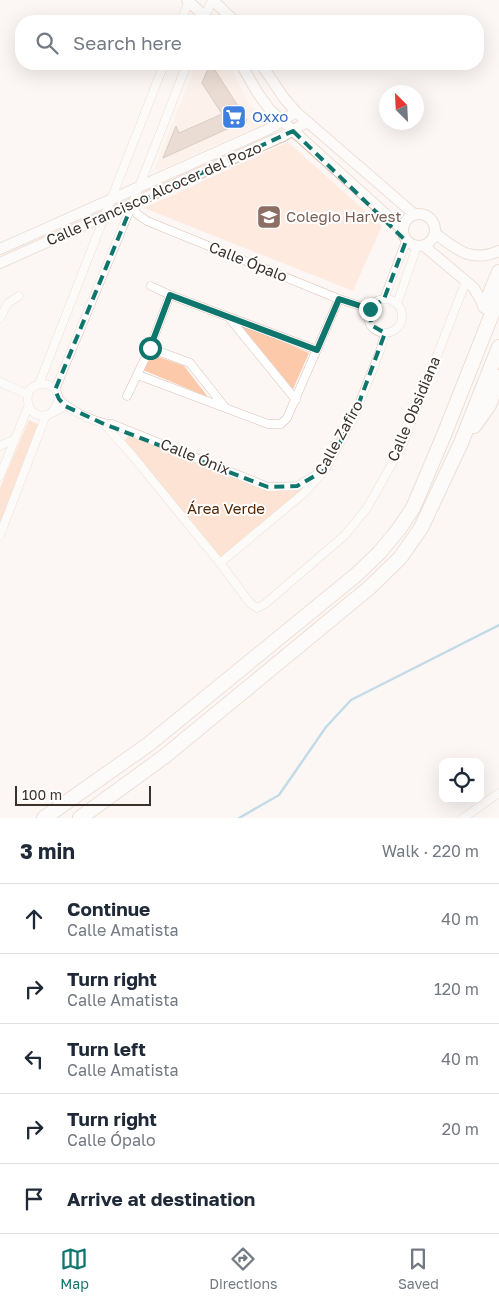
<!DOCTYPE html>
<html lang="en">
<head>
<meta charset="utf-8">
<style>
	:root { --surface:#fff; --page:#f2f2f3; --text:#1f2937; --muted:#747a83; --line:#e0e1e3; --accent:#0f766e }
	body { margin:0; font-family:"Golos Text",sans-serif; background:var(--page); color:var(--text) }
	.controls { position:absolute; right:15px; bottom:15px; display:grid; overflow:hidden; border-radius:10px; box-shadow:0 5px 20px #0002 }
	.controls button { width:45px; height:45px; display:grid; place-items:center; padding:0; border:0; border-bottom:1px solid var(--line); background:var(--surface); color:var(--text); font:25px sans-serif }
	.compass { position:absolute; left:379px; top:85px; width:45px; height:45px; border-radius:50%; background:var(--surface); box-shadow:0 5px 20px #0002; rotate:336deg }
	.scale { position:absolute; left:15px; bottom:12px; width:136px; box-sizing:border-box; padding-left:5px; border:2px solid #3b312b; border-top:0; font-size:14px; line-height:18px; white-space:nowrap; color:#3b312b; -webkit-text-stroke:4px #fff; paint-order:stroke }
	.stop { position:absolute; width:15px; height:15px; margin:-11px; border:4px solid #0f766e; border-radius:50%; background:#fff }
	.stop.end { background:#0f766e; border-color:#fff; box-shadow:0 1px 5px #0008 }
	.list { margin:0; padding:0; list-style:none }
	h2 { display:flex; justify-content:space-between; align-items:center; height:65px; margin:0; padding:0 20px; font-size:21px }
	h2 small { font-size:16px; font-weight:400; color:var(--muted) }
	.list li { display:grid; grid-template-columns:32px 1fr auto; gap:15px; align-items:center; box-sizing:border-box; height:70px; padding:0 20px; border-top:1px solid var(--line) }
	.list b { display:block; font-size:19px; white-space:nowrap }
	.list p { margin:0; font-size:16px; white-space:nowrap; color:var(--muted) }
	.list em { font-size:16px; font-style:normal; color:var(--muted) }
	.icon { flex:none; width:28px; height:28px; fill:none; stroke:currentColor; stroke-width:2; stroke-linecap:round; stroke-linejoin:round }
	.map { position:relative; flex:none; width:499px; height:818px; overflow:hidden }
	.search { position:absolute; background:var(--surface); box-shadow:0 5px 20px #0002; left:15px; right:15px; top:15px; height:55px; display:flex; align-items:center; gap:12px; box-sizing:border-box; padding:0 18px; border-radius:20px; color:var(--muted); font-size:19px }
	.sheet { height:415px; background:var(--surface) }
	nav { display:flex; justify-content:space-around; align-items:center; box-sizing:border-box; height:70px; border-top:1px solid var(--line); background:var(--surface); font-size:14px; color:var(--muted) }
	nav a { display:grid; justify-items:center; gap:2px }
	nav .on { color:var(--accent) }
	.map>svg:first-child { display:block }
	.built { fill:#ffeadf }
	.green { fill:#fcc9ab }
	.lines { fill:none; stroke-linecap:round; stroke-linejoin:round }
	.stream { stroke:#7eb8d8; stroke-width:2.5 }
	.building { fill:#d4bbac; stroke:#ae9687 }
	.street-casing { stroke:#dac1b2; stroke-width:9 }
	.secondary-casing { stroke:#dac1b2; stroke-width:12 }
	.highway-casing { stroke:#dac1b2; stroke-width:16 }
	.street { stroke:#fff; stroke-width:8 }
	.secondary { stroke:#fff; stroke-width:10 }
	.highway { stroke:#fff; stroke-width:14 }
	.route { stroke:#0f766e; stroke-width:6 }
	.marked { fill:none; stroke:#0f766e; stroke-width:4; stroke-dasharray:10 6; stroke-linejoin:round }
	.labels { text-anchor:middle; stroke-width:4; stroke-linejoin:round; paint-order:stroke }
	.shop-label { font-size:15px; fill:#366cbe; stroke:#fff; text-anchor:start }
	.street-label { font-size:15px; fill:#3b312b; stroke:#fff }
	.education-label { font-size:15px; fill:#785e54; stroke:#fff; text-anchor:start }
	.park-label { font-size:15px; fill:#542500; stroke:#fff }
</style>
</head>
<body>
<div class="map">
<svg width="499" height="818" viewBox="0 0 499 818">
	<rect width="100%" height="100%" fill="#fcf7f4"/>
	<path class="built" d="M196,64h33l20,40 21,17 -112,50 -4,-2z
		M288,142l94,84 -29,65 -209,-83z"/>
	<path class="green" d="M239,323l70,30 -16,36z
		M151,354l33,12 24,31 -65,-27z
		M29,420l13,6 -42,97v-35z
		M128,436h6l124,47 50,1 -13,14 -74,64 -88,-110 -8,-12z"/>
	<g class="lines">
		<path class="stream" d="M239,818l40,-23 47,-68 25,-27 148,-75"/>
	</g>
	<path class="building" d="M210,64h1l36,56 -84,38 13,-32 3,7 43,-19 -20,-31z"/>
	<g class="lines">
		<defs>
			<path id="street" d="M204,19l8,-19
				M181,21l8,-20
				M132,205l5,9 10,7 192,78 31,10
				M151,286l19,9 147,55
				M384,299l22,-58
				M368 316a17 17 0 1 1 34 0a17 17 0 1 1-34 0Z
				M397,304l20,-58
				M0,318l8,-15 11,-7
				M230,319l66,81
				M150,348l40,15 34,43
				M138,375l130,49h13l6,-6 52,-119
				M0,382l27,12
				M39,384l125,-320
				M55,390l77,-185 55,-141
				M127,396l23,-48 20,-53
				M59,399c10,11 38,25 53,25l156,63 29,-1 22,-13
				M53,411l6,-12c-3,-16 -17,-19 -29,-10 -6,12 0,30 17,26 6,-2 12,-6 18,-9
				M104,424l27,30 89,109 30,40 7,5 8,-4 80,-69 22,-27 35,-62 64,-165
				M0,446l15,-7
				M0,476l28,-69
				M0,535l46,-120
				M220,563l84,-70 21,-23 28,-51 27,-68 5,-18
				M463,818l36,-25"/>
			<path id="secondary" d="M187,0l23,21
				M213,0l21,21
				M241,64l16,28 13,18 132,119
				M261,64l23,34 12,14 118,102
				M403 230a16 16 0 1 1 32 0a16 16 0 1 1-32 0Z
				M435,233c22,17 36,30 64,18
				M424,246l50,42 11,20
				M0,249l269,-120 27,-17
				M0,263l283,-127 24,-14"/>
			<path id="highway" d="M485,306l14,-34
				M474,426l15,-21 10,-28
				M44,818l105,-74 207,-169 23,-22 20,-24 14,-21 31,-73 55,-139
				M80,818l85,-62 204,-168 31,-30 21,-30 40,-85 38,-96"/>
		</defs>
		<use href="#street" class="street-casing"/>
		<use href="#secondary" class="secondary-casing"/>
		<use href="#highway" class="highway-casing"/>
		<use href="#street" class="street"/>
		<use href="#secondary" class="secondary"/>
		<use href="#highway" class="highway"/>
	</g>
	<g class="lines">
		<path class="route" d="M150,348l20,-53 147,55 22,-51 31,10"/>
	</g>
	<path d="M0 0H499V818H0ZM293,131l113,110 -22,58 -14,10 1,16 14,8 -32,86 -28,51 -28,16 -29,1 -164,-63 -39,-18 -6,-7 -4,-9 77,-185z" fill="#fcf7f4" fill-opacity=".55" fill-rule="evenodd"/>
	<path class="marked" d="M293,131l113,110 -22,58 -14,10 1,16 14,8 -32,86 -28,51 -28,16 -29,1 -164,-63 -39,-18 -6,-7 -4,-9 77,-185z"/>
	<defs>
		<symbol id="supermarket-square" viewBox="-11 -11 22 22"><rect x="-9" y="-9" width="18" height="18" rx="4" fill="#3f7fe0" stroke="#fff"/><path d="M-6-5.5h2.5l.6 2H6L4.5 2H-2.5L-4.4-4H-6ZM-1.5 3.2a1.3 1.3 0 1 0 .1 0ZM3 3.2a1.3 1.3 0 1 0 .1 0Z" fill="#fff"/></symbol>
		<symbol id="university-square" viewBox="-11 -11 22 22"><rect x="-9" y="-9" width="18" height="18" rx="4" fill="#8d6e63" stroke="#fff"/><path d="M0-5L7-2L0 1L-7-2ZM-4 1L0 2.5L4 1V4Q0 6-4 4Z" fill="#fff"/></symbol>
	</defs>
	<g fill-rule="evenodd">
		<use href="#supermarket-square" x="220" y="103" width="28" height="28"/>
		<use href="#university-square" x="255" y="203" width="28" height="28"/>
	</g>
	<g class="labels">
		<g class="shop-label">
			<text x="252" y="122">Oxxo</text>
		</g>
		<g class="street-label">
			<text transform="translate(154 194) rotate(-24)" y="5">Calle Francisco Alcocer del Pozo</text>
			<text transform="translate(248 262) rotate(22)" y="5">Calle Ópalo</text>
			<text transform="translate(414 409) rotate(-67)" y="5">Calle Obsidiana</text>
			<text transform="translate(339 438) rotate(-61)" y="5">Calle Zafiro</text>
			<text transform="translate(195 457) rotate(22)" y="5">Calle Ónix</text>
		</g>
		<g class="education-label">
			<text x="286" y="222">Colegio Harvest</text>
		</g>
		<g class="park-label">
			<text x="226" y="514">Área Verde</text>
		</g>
	</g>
</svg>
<div class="controls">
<button><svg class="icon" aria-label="locate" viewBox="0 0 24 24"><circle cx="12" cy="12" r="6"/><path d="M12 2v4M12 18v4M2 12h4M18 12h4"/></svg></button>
</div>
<svg class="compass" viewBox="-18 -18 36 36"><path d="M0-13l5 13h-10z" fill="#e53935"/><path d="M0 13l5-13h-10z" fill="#747a83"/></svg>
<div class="scale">100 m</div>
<div class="stop" style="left:150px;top:348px"></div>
<div class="stop end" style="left:370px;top:309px"></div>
<div class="search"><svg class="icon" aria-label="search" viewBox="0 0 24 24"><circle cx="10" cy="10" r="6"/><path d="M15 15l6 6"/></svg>Search here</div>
</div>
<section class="sheet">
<h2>3 min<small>Walk · 220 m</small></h2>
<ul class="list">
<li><svg class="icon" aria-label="ahead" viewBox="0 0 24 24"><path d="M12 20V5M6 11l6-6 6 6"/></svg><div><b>Continue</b><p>Calle Amatista</p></div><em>40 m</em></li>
<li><svg class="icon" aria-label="right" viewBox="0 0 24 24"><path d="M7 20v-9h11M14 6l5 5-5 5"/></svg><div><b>Turn right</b><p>Calle Amatista</p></div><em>120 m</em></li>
<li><svg class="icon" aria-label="left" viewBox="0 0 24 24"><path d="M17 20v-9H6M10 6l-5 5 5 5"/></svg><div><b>Turn left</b><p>Calle Amatista</p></div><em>40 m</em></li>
<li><svg class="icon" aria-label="right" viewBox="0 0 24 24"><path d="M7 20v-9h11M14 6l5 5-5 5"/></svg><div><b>Turn right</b><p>Calle Ópalo</p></div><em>20 m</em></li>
<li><svg class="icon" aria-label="arrive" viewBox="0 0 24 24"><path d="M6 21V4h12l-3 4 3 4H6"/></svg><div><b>Arrive at destination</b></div></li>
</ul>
</section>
<nav>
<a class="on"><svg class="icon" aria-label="map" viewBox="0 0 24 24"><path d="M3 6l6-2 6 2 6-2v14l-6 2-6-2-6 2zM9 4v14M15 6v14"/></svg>Map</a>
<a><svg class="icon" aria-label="directions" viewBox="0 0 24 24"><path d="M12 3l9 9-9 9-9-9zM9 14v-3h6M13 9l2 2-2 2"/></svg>Directions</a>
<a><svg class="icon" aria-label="saved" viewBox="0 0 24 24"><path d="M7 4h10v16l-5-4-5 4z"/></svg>Saved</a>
</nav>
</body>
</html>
